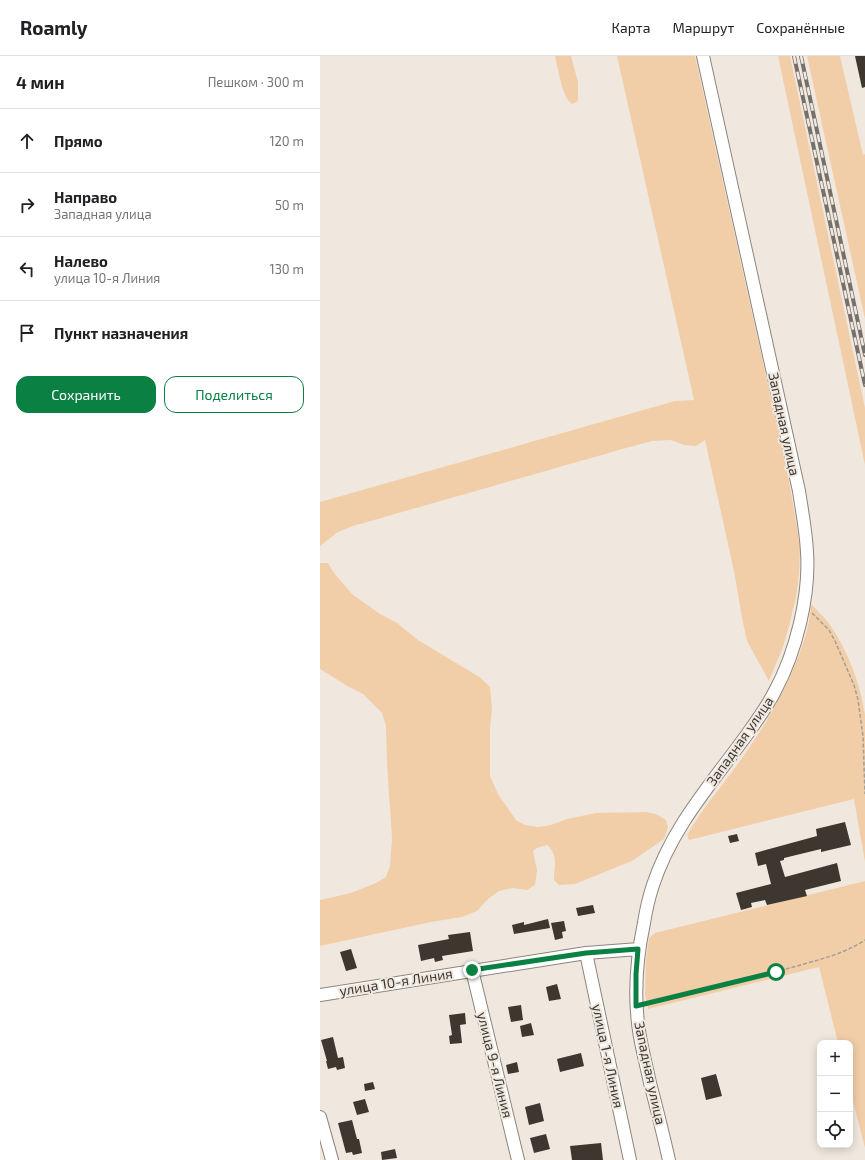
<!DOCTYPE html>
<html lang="ru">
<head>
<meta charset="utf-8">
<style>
	:root { --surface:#fff; --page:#f2f2f2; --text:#202124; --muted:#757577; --line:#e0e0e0; --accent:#0b8043 }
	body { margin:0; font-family:"Exo 2",sans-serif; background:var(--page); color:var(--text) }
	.controls { position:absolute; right:12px; bottom:12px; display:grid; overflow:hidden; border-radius:8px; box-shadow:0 2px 10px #0003 }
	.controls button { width:36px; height:36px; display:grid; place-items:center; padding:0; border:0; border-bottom:1px solid var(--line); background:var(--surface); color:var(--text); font:20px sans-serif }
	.stop { position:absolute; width:12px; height:12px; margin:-9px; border:3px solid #0b8043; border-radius:50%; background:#fff }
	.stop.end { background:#0b8043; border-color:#fff; box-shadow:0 1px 4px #0008 }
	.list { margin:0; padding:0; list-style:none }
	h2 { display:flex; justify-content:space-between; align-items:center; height:52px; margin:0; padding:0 16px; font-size:17px }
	h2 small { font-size:13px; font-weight:400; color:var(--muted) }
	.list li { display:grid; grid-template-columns:26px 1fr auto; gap:12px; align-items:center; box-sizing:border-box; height:64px; padding:0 16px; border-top:1px solid var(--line) }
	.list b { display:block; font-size:15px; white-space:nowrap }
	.list p { margin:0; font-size:13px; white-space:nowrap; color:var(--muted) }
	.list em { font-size:13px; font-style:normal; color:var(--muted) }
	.actions { display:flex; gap:8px; padding:12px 16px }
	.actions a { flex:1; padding:9px 0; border:1px solid var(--accent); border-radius:12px; text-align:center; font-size:14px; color:var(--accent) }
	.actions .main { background:var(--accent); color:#fff }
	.icon { flex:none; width:22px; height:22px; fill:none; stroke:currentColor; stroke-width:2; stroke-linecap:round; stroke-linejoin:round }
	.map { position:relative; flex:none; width:545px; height:1104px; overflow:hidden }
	header { display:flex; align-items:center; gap:24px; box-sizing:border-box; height:56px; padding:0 20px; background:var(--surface); border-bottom:1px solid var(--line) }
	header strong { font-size:19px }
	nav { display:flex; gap:22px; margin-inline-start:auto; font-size:14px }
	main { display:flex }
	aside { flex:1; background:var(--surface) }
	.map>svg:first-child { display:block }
	.green { fill:#f1cea8 }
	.building { fill:#3d372f }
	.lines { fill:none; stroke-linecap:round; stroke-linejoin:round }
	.minor-casing { stroke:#8d857c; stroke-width:14 }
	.path { stroke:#a49f97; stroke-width:1.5; stroke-dasharray:4 2; stroke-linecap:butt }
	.minor { stroke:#fff; stroke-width:12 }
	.rail-casing { stroke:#75706b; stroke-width:4 }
	.rail { stroke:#f0e8de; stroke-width:2.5; stroke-dasharray:8; stroke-linecap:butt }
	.route { stroke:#0b8043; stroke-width:5 }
	.labels { text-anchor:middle; stroke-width:4; stroke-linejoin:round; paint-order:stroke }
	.street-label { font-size:14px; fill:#3c3935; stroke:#f0e8de }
</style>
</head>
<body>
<header>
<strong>Roamly</strong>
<nav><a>Карта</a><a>Маршрут</a><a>Сохранённые</a></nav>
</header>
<main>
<aside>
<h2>4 мин<small>Пешком · 300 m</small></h2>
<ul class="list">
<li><svg class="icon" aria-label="ahead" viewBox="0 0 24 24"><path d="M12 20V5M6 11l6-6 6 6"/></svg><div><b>Прямо</b></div><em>120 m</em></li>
<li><svg class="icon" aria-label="right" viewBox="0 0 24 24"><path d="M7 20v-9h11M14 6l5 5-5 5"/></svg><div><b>Направо</b><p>Западная улица</p></div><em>50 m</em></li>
<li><svg class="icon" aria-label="left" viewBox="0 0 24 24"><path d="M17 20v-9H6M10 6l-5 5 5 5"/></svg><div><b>Налево</b><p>улица 10-я Линия</p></div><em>130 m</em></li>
<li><svg class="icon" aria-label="arrive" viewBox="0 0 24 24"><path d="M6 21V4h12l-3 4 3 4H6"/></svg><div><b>Пункт назначения</b></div></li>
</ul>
<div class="actions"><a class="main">Сохранить</a><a>Поделиться</a></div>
</aside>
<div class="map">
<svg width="545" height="1104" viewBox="0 0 545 1104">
	<rect width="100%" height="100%" fill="#f0e8de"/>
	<path class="green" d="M235,0h16l7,26v19l-6,3c-10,-6 -14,-36 -17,-48z
		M297,0h78l92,415 8,44 5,34 -1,26 -3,23 -7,28 -6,21 -14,34 -22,-40 -5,-23 -8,-47 -29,-131 -9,6 -12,-1 -13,-5 -19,1 -26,7 -273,78 -15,6 -18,14v-44l355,-101 19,-1z
		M458,0h12l75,352v57z
		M487,0h33l23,99 2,-1v165z
		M0,507h8l6,10 18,21 28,20 17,9 21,17 63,38 9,9 2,22 -2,19v48l8,18 18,26 9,5 13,2 13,-2 16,-6 29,-6 50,-1 10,2 10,6 2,8 -4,11 -32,22 -57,23 -16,1 -5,-5c0,-13 5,-25 -7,-35l-10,3 -4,3 4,19 -2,15 -8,5 -14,-2 -14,3 -11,8 -11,12 -15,6 -31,5 -111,24v-46l31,-7 25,-10 10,-6 4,-11 2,-28 -5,-74 -1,-38 -4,-13 -19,-19 -14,-7 -29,-18z
		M491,548c6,7 14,13 19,21 17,24 31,60 35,90v147l-11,-63 -165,41 -2,-5c15,-26 35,-49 53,-74 28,-40 52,-80 66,-127 3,-10 4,-20 5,-30z
		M545,825v267l-15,-59v-46h-12l-19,-76 -171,42 -3,-14 1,-34 3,-23 6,-5z"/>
	<path class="building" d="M535,0h10v31l-3,1z
		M525,766l6,23 -30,7v-3l-37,9v2l-4,1 5,16 52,-14 4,18 -36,9 2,6 -40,9 -2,-5 -14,3 1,4 -11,3 -5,-17 35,-9 -5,-20 -8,2 -3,-13 62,-17 -1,-7z
		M417,778l2,7 -9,2 -2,-7z
		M273,849l2,8 -17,3 -2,-8z
		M228,863l2,9 -36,6 -2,-9 12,-3v3z
		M244,865l2,10 -4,1 1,6 -8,2 -4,-17z
		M150,876l3,19 -31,5 1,4 -8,2 -1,-4 -13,3 -3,-16 31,-6 -1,-4z
		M31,893l6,19 -11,3 -6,-19z
		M237,928l4,15 -12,2 -3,-14z
		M201,949l2,15 -12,2 -3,-15z
		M145,957l1,11 -6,1 2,18 -12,1 -1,-8 3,-1 -3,-20z
		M211,967l3,12 -12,2 -2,-11z
		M13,981l5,21 5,-1 2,11 -8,2 -1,-3 -8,2 -2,-8h1l-6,-21z
		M261,997l3,13 -24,6 -3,-13z
		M197,1006l2,10 -11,2 -2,-9z
		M396,1018l6,22 -16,4 -5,-22z
		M53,1026l2,7 -10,2 -1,-7z
		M45,1043l4,13 -12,3 -4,-13z
		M220,1047l4,18 -15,4 -4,-18z
		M32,1064l5,19h2l3,14 -9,2 -1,-3 -6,1 -8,-30z
		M226,1078l4,15 -16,4 -4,-15z
		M281,1087l2,17h-31l-2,-14z
		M75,1093l2,9 -15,2 -1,-8z"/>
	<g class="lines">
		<defs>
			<path id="minor" d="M266,897l44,207
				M152,914l46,190
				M0,939l266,-42 53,-4
				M0,1061l12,43
				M349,1104c-6,-26 -12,-51 -19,-77 -4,-20 -10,-40 -12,-60 -4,-34 -1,-67 6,-100 2,-13 5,-26 9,-38 20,-60 60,-103 95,-152 10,-14 20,-28 27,-42 21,-39 35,-95 32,-139 -1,-21 -5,-41 -8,-61l-96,-435"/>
		</defs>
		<use href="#minor" class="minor-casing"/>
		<path class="path" d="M492,557l17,17 6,11 19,44 4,15 5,36 2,58
			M326,948c50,-13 101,-24 151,-38 24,-7 47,-12 68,-26"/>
		<use href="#minor" class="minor"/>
		<defs>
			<path id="rail" d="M474,0l71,329
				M481,0l64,299"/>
		</defs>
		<use href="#rail" class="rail-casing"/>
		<use href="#rail" class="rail"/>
	</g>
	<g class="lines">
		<path class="route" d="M152,914l114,-17 52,-4 -2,25v32l140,-34"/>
	</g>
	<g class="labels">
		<g class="street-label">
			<text transform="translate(464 368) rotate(78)" y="5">Западная улица</text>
			<text transform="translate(420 685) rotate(-55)" y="5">Западная улица</text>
			<text transform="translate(76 926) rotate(-9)" y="5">улица 10-я Линия</text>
			<text transform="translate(288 1000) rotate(78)" y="5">улица 1-я Линия</text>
			<text transform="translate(175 1009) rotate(76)" y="5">улица 9-я Линия</text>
			<text transform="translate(330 1017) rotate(78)" y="5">Западная улица</text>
		</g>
	</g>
</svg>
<div class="controls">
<button>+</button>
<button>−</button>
<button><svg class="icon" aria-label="locate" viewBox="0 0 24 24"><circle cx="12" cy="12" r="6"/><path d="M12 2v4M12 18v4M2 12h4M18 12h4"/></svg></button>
</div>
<div class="stop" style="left:456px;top:916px"></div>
<div class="stop end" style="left:152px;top:914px"></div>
</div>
</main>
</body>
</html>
